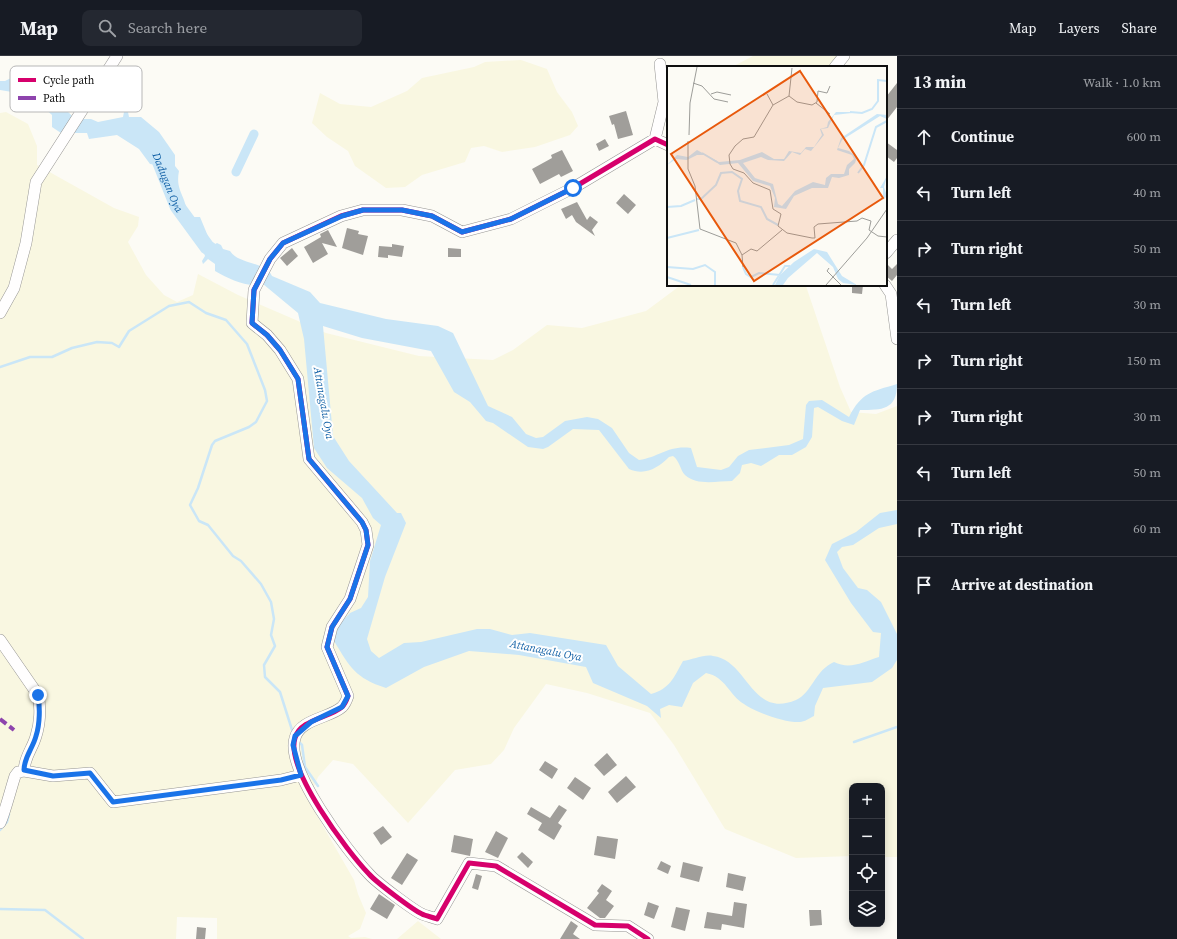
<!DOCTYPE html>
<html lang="en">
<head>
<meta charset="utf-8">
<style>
	:root { --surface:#171b24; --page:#242831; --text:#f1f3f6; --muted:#9ea1a6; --line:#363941 }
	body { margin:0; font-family:"Source Serif 4",serif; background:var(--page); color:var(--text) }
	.controls { position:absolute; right:12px; bottom:12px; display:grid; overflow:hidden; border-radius:8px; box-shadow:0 2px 10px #0003 }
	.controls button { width:36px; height:36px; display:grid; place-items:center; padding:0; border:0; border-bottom:1px solid var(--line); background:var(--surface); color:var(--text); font:20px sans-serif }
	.stop { position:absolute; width:12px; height:12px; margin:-9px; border:3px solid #1a73e8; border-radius:50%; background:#fff }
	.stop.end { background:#1a73e8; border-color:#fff; box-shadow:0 1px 4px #0008 }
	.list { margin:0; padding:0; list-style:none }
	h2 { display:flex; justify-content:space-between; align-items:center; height:52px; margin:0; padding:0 16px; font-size:17px }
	h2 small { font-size:13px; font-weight:400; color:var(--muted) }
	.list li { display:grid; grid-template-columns:26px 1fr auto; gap:12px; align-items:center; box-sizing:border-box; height:56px; padding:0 16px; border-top:1px solid var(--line) }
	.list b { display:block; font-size:15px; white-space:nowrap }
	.list em { font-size:13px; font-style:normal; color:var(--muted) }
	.icon { flex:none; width:22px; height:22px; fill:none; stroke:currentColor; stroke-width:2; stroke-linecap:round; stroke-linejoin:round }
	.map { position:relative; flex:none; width:897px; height:883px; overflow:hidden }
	header { display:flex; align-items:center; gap:24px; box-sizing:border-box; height:56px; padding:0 20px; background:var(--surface); border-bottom:1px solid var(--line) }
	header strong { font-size:19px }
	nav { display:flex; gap:22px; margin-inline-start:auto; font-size:14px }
	.search { width:280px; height:36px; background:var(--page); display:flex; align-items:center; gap:10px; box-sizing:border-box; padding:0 14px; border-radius:8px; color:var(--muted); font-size:15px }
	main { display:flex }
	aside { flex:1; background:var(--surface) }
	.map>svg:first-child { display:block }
	.farmland { fill:#f9f7e1 }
	.water { fill:#cae6f7 }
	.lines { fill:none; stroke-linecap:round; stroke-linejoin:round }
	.stream { stroke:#cae6f7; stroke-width:2.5 }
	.canal { stroke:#cae6f7; stroke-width:9 }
	.river { stroke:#cae6f7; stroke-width:15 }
	.building { fill:#a09e9a }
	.minor-casing { stroke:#969593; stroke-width:12 }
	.minor { stroke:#fffefe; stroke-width:11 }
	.quiet { stroke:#8e44ad; stroke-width:4; stroke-dasharray:8 4; stroke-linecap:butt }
	.cycleway-casing { stroke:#fff; stroke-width:8 }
	.cycleway { stroke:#d6006c; stroke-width:5 }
	.route { stroke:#1a73e8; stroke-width:5 }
	.labels { text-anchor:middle; stroke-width:4; stroke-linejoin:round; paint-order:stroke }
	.water-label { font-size:11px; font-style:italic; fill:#1362a7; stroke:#fff }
	.inset-river { fill:none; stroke:#cae6f7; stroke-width:2 }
	.inset-road { fill:none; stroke:#9d9d99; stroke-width:1 }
	.view { fill:#e8590c; fill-opacity:0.15; stroke:#e8590c; stroke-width:2 }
	.inset-edge { fill:none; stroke:#0f0f0f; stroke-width:2 }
	.key { fill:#fff; stroke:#b7b7b7; stroke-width:1 }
	.key-label { font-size:11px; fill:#0f0f0f }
</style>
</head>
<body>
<header>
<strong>Map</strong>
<div class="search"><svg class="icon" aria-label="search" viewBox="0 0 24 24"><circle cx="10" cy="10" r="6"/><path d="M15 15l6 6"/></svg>Search here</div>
<nav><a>Map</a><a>Layers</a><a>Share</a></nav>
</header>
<main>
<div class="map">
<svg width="897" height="883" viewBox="0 0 897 883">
	<rect width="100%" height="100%" fill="#fcfbf5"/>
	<path class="farmland" d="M753,0h88l-9,11h-100z
		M521,4l26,9 10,23 15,20 6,14 -8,9 -35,12 -33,5 -18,-6 -13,2 -6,14 -43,13 -17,12 -19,1 -31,-22 -7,-15 -21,-14 -15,-14 8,-30 20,11 31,3 36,-16 15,-13 52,-11 11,-5z
		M6,56l22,12 9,22v19l77,43 25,9 -1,9 -10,16 18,33 18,20 13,7 16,-7 5,-21 40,21 88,38 93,23 74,4 20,-10 34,-25 35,3 64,-17 35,-26 125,1 34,101 11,25 25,2 21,-8v451h-15v-71h-30v70l-56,2 -71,-29 -51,-84 -24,-32 -63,-20 -41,-9 -32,44 -10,22 -13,14 -36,6 -47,53 -55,-59 -20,-4 -15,17 -10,23 46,80 4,14 8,19 -6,16 -12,7 3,2 14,-1 7,2h-155v-21l-40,-1 -1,22h-176v-826z
		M418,865l23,18h-44z"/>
	<path class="water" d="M15,20h11l20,10c5,27 7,13 22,26 3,2 6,7 8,11l4,-4h11l7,3 25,-5 1,-5h4l1,5h12l18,15 16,23v11l4,5c-4,20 7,24 8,43l6,3h7l12,29 5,-3 4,2 2,4 7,2c9,14 35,10 42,25l38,16 10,11 66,16 52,7 15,7 35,73 24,11 14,17 10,4 7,-1 22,-16 22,-4 11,2 14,9 17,25 10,7c21,-3 29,-15 52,-12l6,19 24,3 8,-3 9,-11 11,-6 40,-5 14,-6 3,-34 3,-4 13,-1 27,17c13,-25 22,-25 48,-33 0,26 -15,26 -37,26l-6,15 -12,-4 -24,-14 -4,1 -2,29 -6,10 -14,8h-13l-18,11 -10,-3 -9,2 -2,8 -8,8c-15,0 -35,5 -47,-6 -5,-5 -5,-14 -12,-19l-4,1c-11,11 -24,19 -40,12l-30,-39 -26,-1 -25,18 -5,2 -15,-2 -35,-24 -7,-2 -16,-19 -16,-10 -23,-41 -69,-13 -39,-12 10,110 16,25 48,52h4l5,10 -21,54 -18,62 4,12 8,7 25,-15 17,-1 56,-13h13l22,6 18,-2 76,12 12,21 33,28c19,-5 23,-17 32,-33 9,-1 21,-7 30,-5 35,4 38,63 83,44 16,-7 19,-30 38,-38 16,8 29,0 45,-5l2,-24 -8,-1 -22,-29 -26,-43 7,-16 24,-12 24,-19 17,-3v14l-18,4 -26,17 -11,2 -5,5 6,16 15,20 9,2 14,12 16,32v26l-5,8 -20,14 -49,6 -8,18 -1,10c-4,2 -10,6 -14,6 -14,1 -45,-10 -56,-18 -15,-9 -18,-27 -38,-31l-13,10 -11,24 -13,-2 -9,4 1,9 -14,-12 -54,-23 -7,-16 -67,-12 -50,-4 -45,16 -38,21c-31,-10 -36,-21 -52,-47l5,-17 11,-11 11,-5 7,-11 2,-36 11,-36 -8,-7 -11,-20 -35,-30 -13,-20 -10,-109 -6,-26 -35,-29c-16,4 -34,-5 -48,-13v-7l-7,-5 -5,5 -1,-3 3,-5 -5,-19h-5l-3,-4 -2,-13 -11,-1 -2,-15 -5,1 2,-12 -4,-5 -4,2v-7l6,-1 -7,-16 -15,-2 -11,-15 -22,-14 -28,4 -2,-6h-26l-9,-6v-12l-9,-8 -3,1 -21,-14 -5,1 -2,-3 -12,-2v-9h5z"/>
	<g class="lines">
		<path class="stream" d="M0,311l30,-10h22l20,-9 25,-6 15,1 7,4 10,-16 40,-25 20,-4 17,11 20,7 21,24 18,46 2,11 -11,21 -7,5 -34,14 -3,4 -14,43 -8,17 9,16 9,4 25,31 8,5 20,23 10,18 3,17 -3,16 4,11 -11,19 1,12 15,15 13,41
			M299,686l3,3 3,22 13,19
			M854,686l43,-15
			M0,774l7,-8 2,-8
			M0,853l45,1 38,29"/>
		<path class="canal" d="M236,116l18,-38"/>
		<path class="river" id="s1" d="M154,92l23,58 30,41 7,5"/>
	</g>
	<path class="building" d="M897,27v24l-11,14v-24z
		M626,55l7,24 -15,4 -4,-15 -2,1 -3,-9z
		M605,83l4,7 -10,5 -3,-7z
		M886,86l11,8v8l-3,4 -8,-6z
		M562,94l11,21 -12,6 -2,-3 -19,10 -8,-15 20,-11 -1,-3z
		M624,138l12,11 -8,9 -12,-11z
		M577,146l10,18 3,-4 8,6 -6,8 3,6 -19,-14 -4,-7 -6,4 -5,-10z
		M347,172l12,3 -1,3 10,2 -5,19 -21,-7z
		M328,174l9,17 -15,-4 6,11 -15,9 -9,-16 17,-10 -1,-3z
		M392,188l12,2 -2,11 -14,-2v3l-10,-1 1,-11 13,1z
		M292,192l6,8 -11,10 -7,-8z
		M448,192l13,1v8h-13z
		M886,207l6,6 5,-5v11l-5,6 -6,-5z
		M852,229h11l-1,9 -10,-1z
		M607,697l10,12 -13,11 -10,-11z
		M545,705l13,8 -6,10 -13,-9z
		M626,720l10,11 -19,16 -9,-11z
		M575,721l16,11 -8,12 -16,-12z
		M559,749l8,5 -9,13 4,3 -8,14 -16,-10 4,-7 -15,-9 4,-7 19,11z
		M383,770l9,11 -11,8 -8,-12z
		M496,775l12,7 -10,20 -13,-6z
		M454,779l19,4 -3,17 -19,-4z
		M597,780l21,3 -3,20 -21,-4z
		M522,796l11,10 -5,6 -11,-11z
		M407,797l11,7 -16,25 -11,-7z
		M661,805l10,5 -3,8 -11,-5z
		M683,806l20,5 -4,15 -19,-5z
		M728,817l18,4 -3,14 -17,-4z
		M476,818l6,2 -4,14 -6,-2z
		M602,828l10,7 -6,9 8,6 -9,12h-5l-13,-10 12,-15 -2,-2z
		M379,838l16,11 -8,14 -17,-10z
		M648,846l11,4 -5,13 -10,-4z
		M734,846l13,2 -3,24 -22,-4 -1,6 -17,-2 3,-16 25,4z
		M676,851l14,3 -5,21 -14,-4z
		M809,854h12l1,15 -12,1z
		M571,865l7,5 -5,8 7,5h-20z
		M197,871l9,1 -1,11h-9z"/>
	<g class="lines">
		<defs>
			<path id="minor" d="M835,11l9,-11
				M655,83l9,-37 -4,-38
				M886,197l11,-13
				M885,229l6,9 6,45
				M0,257l14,-25 12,-45 10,-61 81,-126
				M0,584l38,55c3,12 2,29 -2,41 -3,12 -12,21 -12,35
				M0,767c3,-4 12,-38 15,-47l3,-4 6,-1 29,5 37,-3 23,29 168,-22 20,-5
				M648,883l-20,-13 -33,-1 -99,-59 -27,-3 -32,56c-5,-2 -11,-3 -15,-5 -9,-4 -46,-32 -53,-40 -22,-23 -84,-105 -74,-136 5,-19 35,-20 47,-31 3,-3 5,-8 6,-11l-21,-49 5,-20 18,-28 18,-54 -2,-15 -4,-8 -53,-63 -11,-80 -18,-29 -13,-15 -15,-12 2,-33 16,-31 13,-16 58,-27 22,-6h39l30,6 30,16 49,-13 62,-31 82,-49 13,6"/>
		</defs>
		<use href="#minor" class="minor-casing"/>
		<use href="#minor" class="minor"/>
		<path class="quiet" d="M0,663l14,11"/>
		<defs>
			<path id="cycleway" d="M648,883l-20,-13 -33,-1 -99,-59 -27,-3 -32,56c-5,-2 -11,-3 -15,-5 -9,-4 -46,-32 -53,-40 -22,-23 -84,-105 -74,-136 5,-19 35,-20 47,-31 3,-3 5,-8 6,-11l-21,-49 5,-20 18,-28 18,-54 -2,-15 -4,-8 -53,-63 -11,-80 -18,-29 -13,-15 -15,-12 2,-33 16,-31 13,-16 58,-27 22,-6h39l30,6 30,16 49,-13 62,-31 82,-49 13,6"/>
		</defs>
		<use href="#cycleway" class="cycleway-casing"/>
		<use href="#cycleway" class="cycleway"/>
	</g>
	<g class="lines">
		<path class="route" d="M38,639c2,12 2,29 -2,41 -3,12 -12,21 -12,34l29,6 37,-3 23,29 168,-22 20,-5 -8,-30 2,-9 16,-14 31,-15 6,-11 -21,-49 5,-20 18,-28 18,-54 -2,-15 -4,-8 -53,-63 -11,-80 -18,-29 -13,-15 -15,-12 2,-33 16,-31 13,-16 59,-27 21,-6h39l30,6 30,16 49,-13 62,-31"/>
	</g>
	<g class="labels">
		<g class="water-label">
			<text dy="4" stroke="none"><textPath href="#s1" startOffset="37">Dadugan Oya</textPath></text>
			<text transform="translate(324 347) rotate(80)" y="4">Attanagalu Oya</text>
			<text transform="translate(546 594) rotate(11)" y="4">Attanagalu Oya</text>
		</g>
	</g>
	<g transform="translate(667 10)">
		<rect width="220" height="220" fill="#fcfbf5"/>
		<path d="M169,46h16v1l-18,2 -6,13 -7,1 3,6 -13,16 -6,-2 -5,6 -8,-3 -8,9 -16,-1 -7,-3 -18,6 12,15 18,6 5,20 4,2 13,-15 18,-9 12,3 1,-7 5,-4h13l3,-9 7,-6 -2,-4 -15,-5 4,-12 36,-24 10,1v4l-7,-3 -38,24 -4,8 11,3 8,6 -2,6 -6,6v6l-10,3 -7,-1 -4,11h-16l-18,8 -8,13 -12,-2 1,-9 -5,-12 -17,-5 -15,-18 -18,2 -14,-10h-9l-10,5 -11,-1 -9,6 10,-10 11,2 9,-7 22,12 21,-2 22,-8 12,7h10l5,-8 12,2 5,-6h8l8,-12 -2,-6 7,-2 1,-5zM220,110l-3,11 3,9 -4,4v-12h-9h6zM147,183l13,3 15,24 15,9 -14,-2 -5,-4 -5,-12 -16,-14 -29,25 -5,7h-8l5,-10 14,-13z" fill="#cae6f7"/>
		<path class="inset-river" d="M183,46l12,1 10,-4 6,-8v-21l9,1M35,87l15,9M191,107l6,-8 12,-38 11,-6M30,133h4l15,-14 5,-12 11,-1 10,7 -4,12 2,10 21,6 6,12 11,6M0,141l14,-1 14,-6M0,172l32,-8M0,201l26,2 12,-4 10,7v13M76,201l3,7 5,3 8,-4 21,2M0,211l24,8M106,219l12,-19h5"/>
		<path class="inset-road" d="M125,2l-3,28 -16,9 -19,32 -11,2 -8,7 -6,9 1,9 3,5 11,4 9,10 17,7 3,19 8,5 -3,12 9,7 25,5h3l-1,-11 4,-3 39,-3 5,-3 9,3 -2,9 9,6 9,1M26,17l9,3 12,13 14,3M44,28l6,-2 14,3M100,28l6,11M122,30l8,6 15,3 5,-3 1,-11 9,2 3,-7M149,37l14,11M22,69l1,-32 7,-36M21,75v28l7,17 5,43 36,14 6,12M76,201l-1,-12 9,-6 6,2 25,-21M162,202l-2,3 14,14M159,219l41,-47 20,-29"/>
		<path class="view" d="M133,5l83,127 -129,83 -83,-127z"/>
		<rect width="220" height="220" class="inset-edge"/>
	</g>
	<rect x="10" y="10" width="132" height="46" rx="6" class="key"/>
	<rect x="18" y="22" width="18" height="4" fill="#d6006c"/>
	<rect x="18" y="40" width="18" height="4" fill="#8e44ad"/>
	<g class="key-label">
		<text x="43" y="28">Cycle path</text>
		<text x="43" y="46">Path</text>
	</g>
</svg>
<div class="controls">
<button>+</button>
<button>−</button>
<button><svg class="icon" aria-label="locate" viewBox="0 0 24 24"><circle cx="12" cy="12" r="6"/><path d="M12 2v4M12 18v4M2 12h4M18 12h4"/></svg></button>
<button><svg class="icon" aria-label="layers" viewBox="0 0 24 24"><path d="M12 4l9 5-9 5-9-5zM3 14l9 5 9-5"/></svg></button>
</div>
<div class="stop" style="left:573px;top:132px"></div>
<div class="stop end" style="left:38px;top:639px"></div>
</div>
<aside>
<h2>13 min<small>Walk · 1.0 km</small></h2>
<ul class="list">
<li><svg class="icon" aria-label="ahead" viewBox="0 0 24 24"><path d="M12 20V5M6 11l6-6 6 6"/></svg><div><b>Continue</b></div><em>600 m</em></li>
<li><svg class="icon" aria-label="left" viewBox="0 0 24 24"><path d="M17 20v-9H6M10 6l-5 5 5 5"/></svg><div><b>Turn left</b></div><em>40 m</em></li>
<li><svg class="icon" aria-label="right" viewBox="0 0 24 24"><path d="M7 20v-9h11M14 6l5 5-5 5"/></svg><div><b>Turn right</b></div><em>50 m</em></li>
<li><svg class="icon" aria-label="left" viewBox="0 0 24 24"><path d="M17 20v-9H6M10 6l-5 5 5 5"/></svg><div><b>Turn left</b></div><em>30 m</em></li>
<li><svg class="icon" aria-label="right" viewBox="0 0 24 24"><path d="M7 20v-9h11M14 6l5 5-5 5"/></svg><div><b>Turn right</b></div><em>150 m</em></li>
<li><svg class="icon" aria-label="right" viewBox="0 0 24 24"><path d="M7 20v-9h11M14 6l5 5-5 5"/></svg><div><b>Turn right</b></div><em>30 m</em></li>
<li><svg class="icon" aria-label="left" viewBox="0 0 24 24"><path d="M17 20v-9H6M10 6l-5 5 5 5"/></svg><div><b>Turn left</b></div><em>50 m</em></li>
<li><svg class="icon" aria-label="right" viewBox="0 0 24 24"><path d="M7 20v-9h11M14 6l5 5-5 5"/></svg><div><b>Turn right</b></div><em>60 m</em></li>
<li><svg class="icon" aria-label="arrive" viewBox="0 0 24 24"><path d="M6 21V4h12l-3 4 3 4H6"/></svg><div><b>Arrive at destination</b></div></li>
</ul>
</aside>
</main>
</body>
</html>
